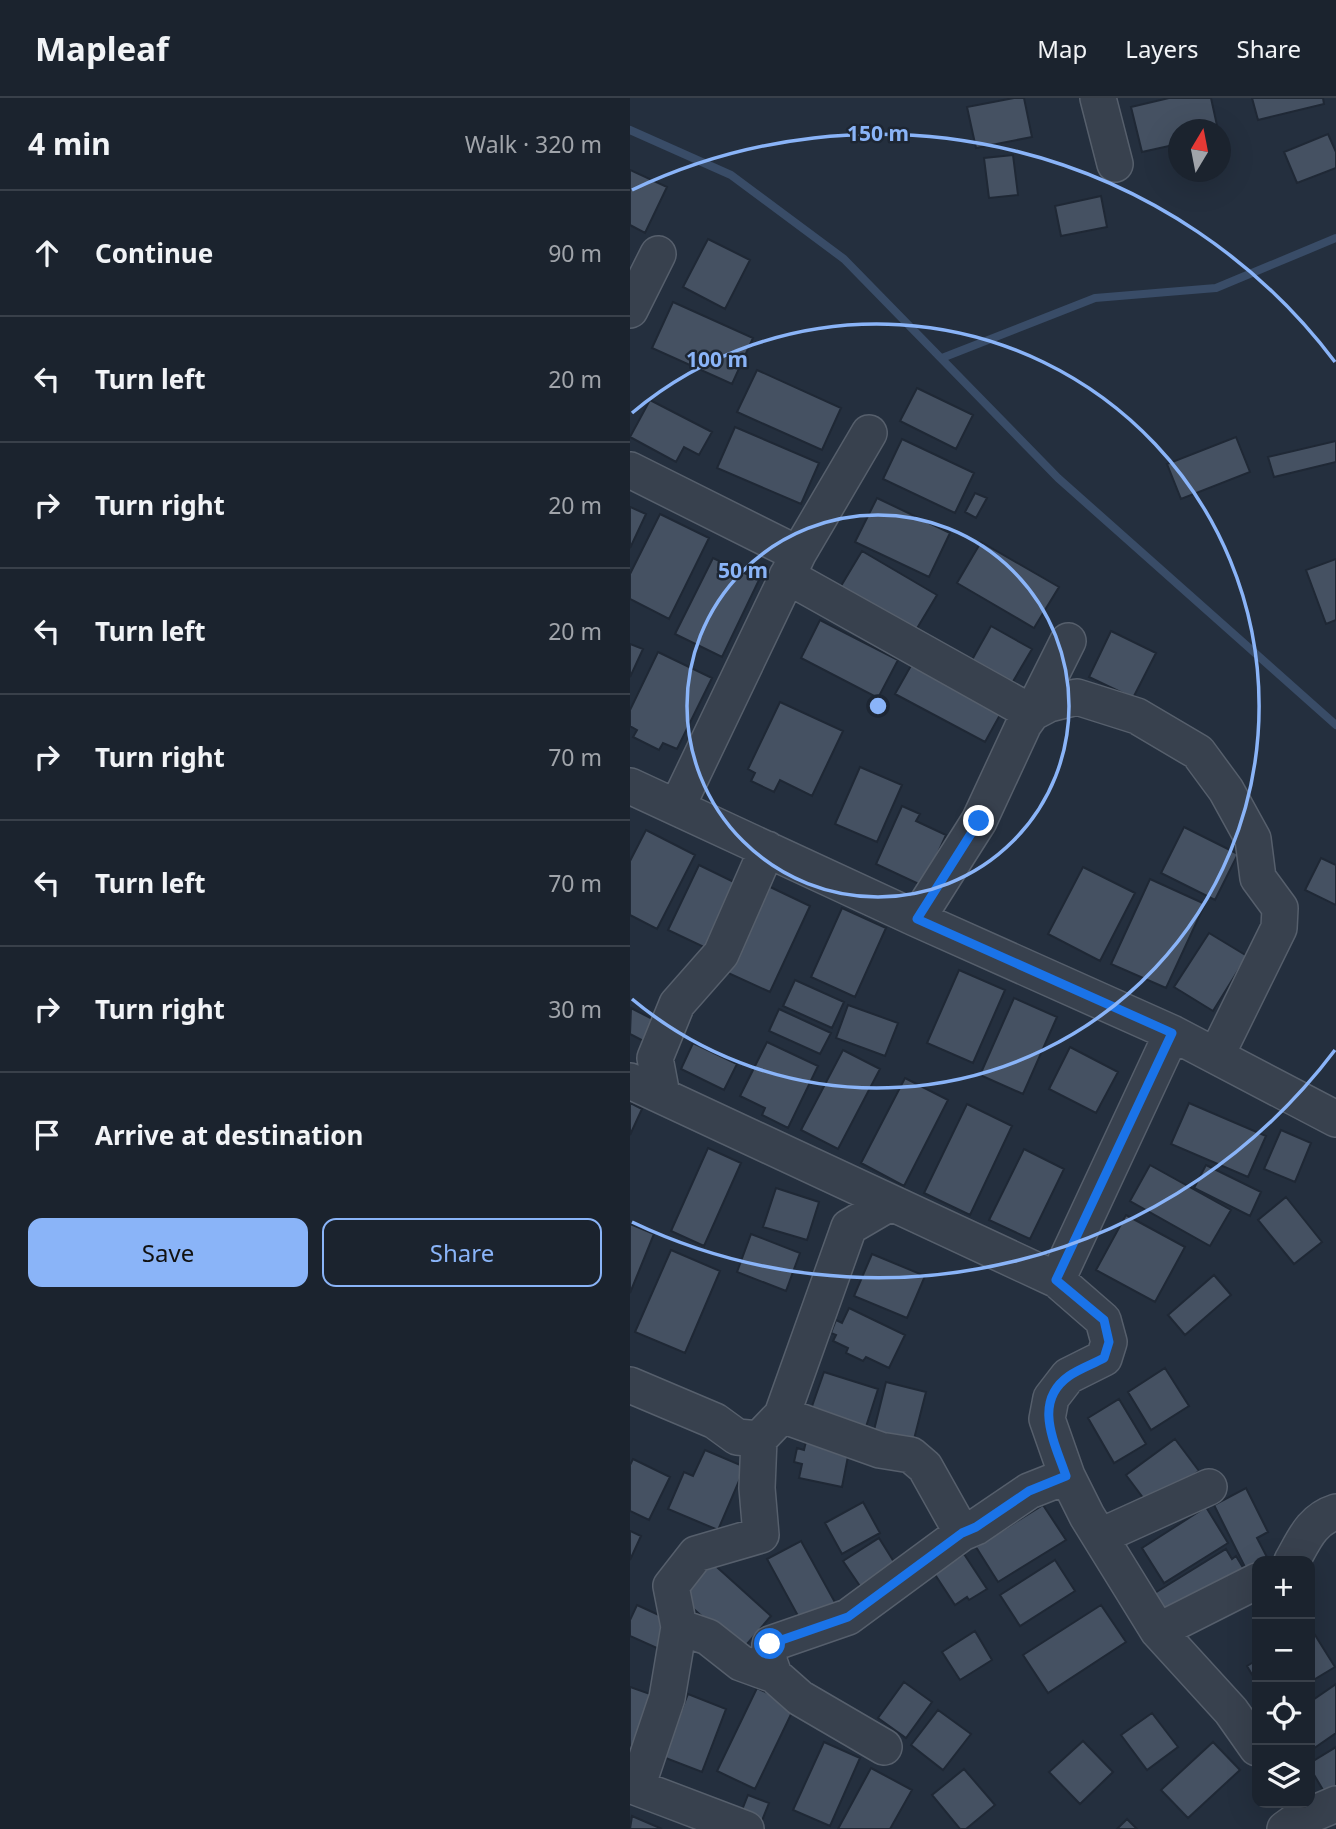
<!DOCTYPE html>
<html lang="en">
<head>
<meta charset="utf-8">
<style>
	:root { --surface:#1b232e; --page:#242b36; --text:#f1f3f6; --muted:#a0a4aa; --line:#39404a; --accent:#8ab4f8 }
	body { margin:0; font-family:"Noto Sans",sans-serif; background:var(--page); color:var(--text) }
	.controls { position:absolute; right:21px; bottom:21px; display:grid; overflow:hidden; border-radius:14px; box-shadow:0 7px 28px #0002 }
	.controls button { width:63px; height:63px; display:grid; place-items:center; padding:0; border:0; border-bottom:2px solid var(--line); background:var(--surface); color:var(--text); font:35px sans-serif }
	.compass { position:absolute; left:538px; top:21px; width:63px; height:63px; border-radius:50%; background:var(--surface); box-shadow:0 7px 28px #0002; rotate:10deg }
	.stop { position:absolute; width:21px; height:21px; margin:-16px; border:5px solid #1a73e8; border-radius:50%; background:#fff }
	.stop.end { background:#1a73e8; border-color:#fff; box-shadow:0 2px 7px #0008 }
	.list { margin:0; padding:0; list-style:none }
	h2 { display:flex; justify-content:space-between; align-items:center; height:91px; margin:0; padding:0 28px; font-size:30px }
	h2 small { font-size:23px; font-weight:400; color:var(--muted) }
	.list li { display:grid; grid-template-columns:46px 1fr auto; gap:21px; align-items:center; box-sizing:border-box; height:126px; padding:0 28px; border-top:2px solid var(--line) }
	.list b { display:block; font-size:26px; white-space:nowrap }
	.list em { font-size:23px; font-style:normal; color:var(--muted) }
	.actions { display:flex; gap:14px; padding:21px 28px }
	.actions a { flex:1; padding:16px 0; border:2px solid var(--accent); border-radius:14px; text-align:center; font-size:24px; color:var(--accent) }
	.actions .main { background:var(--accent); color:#111 }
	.icon { flex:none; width:38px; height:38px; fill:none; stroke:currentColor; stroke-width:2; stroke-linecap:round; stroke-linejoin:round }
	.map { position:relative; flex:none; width:706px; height:1731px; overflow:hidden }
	header { display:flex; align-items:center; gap:42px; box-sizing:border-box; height:98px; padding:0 35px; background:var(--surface); border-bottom:2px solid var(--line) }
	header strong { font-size:33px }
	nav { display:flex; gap:38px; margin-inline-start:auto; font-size:24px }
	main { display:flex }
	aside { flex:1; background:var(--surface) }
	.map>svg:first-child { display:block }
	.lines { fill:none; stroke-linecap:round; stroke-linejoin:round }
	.stream { stroke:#394c67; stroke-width:8 }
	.building { fill:#455162; stroke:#1f2835; stroke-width:2 }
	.minor-casing { stroke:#565f6c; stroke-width:38 }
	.minor { stroke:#38414e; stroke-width:35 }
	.route { stroke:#1a73e8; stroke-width:9 }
	.ring { fill:none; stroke:#8ab4f8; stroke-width:3.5 }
	.centre { fill:#8ab4f8; stroke:#1d2633; stroke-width:3.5 }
	.ring-label { font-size:21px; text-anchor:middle; font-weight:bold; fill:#8ab4f8; stroke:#1d2633; stroke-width:5; stroke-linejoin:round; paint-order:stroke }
</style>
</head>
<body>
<header>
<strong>Mapleaf</strong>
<nav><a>Map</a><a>Layers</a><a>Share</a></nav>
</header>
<main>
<aside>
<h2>4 min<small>Walk · 320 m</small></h2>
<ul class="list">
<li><svg class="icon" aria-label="ahead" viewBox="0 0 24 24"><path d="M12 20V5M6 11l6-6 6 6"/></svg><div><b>Continue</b></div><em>90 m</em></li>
<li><svg class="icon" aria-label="left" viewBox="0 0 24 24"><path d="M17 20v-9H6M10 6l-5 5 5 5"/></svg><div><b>Turn left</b></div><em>20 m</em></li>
<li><svg class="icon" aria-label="right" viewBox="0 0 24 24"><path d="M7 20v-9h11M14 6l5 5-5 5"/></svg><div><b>Turn right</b></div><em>20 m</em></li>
<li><svg class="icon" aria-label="left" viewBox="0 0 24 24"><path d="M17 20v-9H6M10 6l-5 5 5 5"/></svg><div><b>Turn left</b></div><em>20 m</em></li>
<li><svg class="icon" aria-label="right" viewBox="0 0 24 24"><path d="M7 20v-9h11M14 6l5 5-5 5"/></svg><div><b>Turn right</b></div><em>70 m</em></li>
<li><svg class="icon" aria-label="left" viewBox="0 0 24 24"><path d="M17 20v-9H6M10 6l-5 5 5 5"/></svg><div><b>Turn left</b></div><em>70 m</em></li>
<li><svg class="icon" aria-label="right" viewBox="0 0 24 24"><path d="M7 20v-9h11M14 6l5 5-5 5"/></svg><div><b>Turn right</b></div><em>30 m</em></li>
<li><svg class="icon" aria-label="arrive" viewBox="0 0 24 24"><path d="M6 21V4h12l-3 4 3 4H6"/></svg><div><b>Arrive at destination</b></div></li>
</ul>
<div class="actions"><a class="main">Save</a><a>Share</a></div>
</aside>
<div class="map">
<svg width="706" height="1731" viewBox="0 0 706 1731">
	<rect width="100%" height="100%" fill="#242f3e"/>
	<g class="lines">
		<path class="stream" d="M0,32l101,45 113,84 214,219 278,247
			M312,260l153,-60 121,-10 120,-50"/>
	</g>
	<path class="building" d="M384,0h10l8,39 -56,11 -9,-41z
		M539,0h42l7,32h-40v14l-36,8 -11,-45z
		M622,0h71l1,6 -66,16z
		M698,36l8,18v16l-39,15 -13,-31z
		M383,57l5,40 -29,3 -5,-40z
		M0,72l37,17 -22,46 -15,-8z
		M471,98l6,31 -46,9 -6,-30z
		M78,141l42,21 -25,49 -42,-22z
		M43,204l80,36 -21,46 -80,-36z
		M127,272l84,38 -19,42 -85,-38z
		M287,290l56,27 -17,34 -56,-28z
		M20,302l62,32 -13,23 -15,-8 -8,15 -46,-25z
		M105,329l84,36 -18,41 -84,-36z
		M606,339l14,35 -69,27 -14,-35z
		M272,341l72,34 -19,40 -72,-34z
		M706,343v21l-62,15 -6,-20z
		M345,395l12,5 -11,20 -11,-6z
		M247,400l73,35 -21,44 -74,-35z
		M0,409l16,7 -16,34z
		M30,416l49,24 -40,81 -39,-20v-25z
		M351,444l78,45 -25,41 -77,-45z
		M232,453l75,44 -27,45 -75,-44z
		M83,460l46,22 -37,77 -47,-23z
		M706,461v61l-10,4 -20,-54z
		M190,522l78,40 -20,38 -77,-40z
		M361,528l41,23 -24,41 -40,-23z
		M481,533l45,22 -23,45 -44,-21z
		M0,546l13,5 -13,28z
		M28,554l54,26 -35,71 -14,-6 -4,7 -26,-13 4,-7 -7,-4v-16z
		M287,557l89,49 -21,38 -90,-48z
		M150,604l63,29 -31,65 -32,-16 -6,12 -23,-11 4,-8 -7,-4z
		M230,669l42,18 -25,57 -42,-18z
		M272,708l18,8 -4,7 30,14 -23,51 -47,-22z
		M554,729l54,27 -23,46 -54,-27z
		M16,732l49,25 -38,74 -27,-14v-54z
		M691,760l15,7v40l-31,-15z
		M69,767l41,20 -32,64 -40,-19z
		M453,769l52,26 -35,68 -52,-27z
		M520,781l55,25 -39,84 -55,-24z
		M136,787l44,21 -40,86 -44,-20z
		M212,810l44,20 -31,69 -44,-20z
		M579,835l38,23 -34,55 -39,-24z
		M329,872l46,20 -32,73 -46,-20z
		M165,882l49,22 -12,26 -49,-22z
		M384,900l43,19 -34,77 -43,-19z
		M218,907l50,18 -13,33 -49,-18z
		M1,910l33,17 -11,21 -23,-12z
		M149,911l52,24 -11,21 -51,-23z
		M137,944l51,24 -30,62 -26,-13 3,-7 -25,-12z
		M63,945l44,21 -13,26 -43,-21z
		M440,949l48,25 -22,41 -47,-24z
		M213,952l37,19 -42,80 -37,-19z
		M275,980l43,22 -44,86 -43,-23z
		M0,1005l12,6 -12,26z
		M559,1005l77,33 -18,41 -77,-33z
		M337,1006l45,22 -42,89 -46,-22z
		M651,1032l30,13 -16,39 -31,-13z
		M78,1050l33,15 -37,83 -33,-15z
		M394,1051l40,20 -34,70 -41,-19z
		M520,1067l81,45 -21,36 -80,-45z
		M576,1067l55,27 -11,24 -56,-28z
		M146,1090l43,14 -12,38 -44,-13z
		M656,1099l36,45 -28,22 -36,-44z
		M496,1117l59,32 -30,55 -59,-32z
		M0,1126l24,10 -24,59z
		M121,1136l49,19 -14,38 -49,-19z
		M41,1152l49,21 -35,82 -50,-21z
		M242,1156l53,22 -18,42 -53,-22z
		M584,1177l17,20 -46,40 -17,-20z
		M219,1210l56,27 -16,33 -23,-11 -3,4 -17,-8 2,-5 -15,-7 3,-6 -5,-2 5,-13 6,3z
		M535,1270l24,38 -38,24 -23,-38z
		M194,1274l54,17 -13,41 -55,-18z
		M256,1284l40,10 -14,55 -40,-9z
		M489,1301l27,45 -32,19 -26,-45z
		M177,1339l43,9 -8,41 -43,-9 3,-14 -8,-2 3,-14 7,2z
		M545,1341l24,32 -49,36 -24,-32z
		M75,1352l40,17 -27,63 -50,-21 16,-37 9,4z
		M3,1361l37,18 -21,43 -19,-9v-46z
		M616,1390l22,44 -11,6 12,23h-12v10l-8,4 -35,-70z
		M233,1404l17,31 -38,21 -17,-31z
		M413,1407l23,35 -68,42 -22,-35z
		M576,1409l22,36 -64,40 -22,-35z
		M0,1433l11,5 -11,24z
		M249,1440l20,32 -35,22 -21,-31z
		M171,1443l36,65 -34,19 -36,-66z
		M596,1451l6,10 4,-3 9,15 -80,50 -15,-25z
		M334,1456l23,35 -18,11 -2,-3 -12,8 -21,-32z
		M79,1462l62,56 -30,35 -63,-56z
		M425,1462l20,31 -55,35 -20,-31z
		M7,1507l35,16 -13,28 -29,-13v-16z
		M471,1507l25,37 -78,51 -25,-38z
		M680,1529l25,40 -25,15z
		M345,1533l17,29 -32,20 -18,-28z
		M627,1562v23l-10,-17z
		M274,1584l28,20 -26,36 -28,-20z
		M706,1586v49l-26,18v-49z
		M0,1589l23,8 -20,58h-3z
		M127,1590l38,18 -40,83 -38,-18z
		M58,1596l38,15 -24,63 -39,-15z
		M308,1612l33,24 -28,36 -32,-25z
		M522,1615l26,34 -31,23 -26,-35z
		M453,1643l30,31 -33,32 -31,-32z
		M194,1644l36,16 -30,68 -37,-16z
		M583,1644l27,28 -52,48 -27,-28z
		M706,1649v42l-10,6 -16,-27v-5z
		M241,1670l41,22 -22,39h-52z
		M334,1671l31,36 -29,24h-6l-28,-34z
		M118,1697l21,8 -8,20 -21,-8z
		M2,1718l30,13h-32z
		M497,1721l10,10h-20z"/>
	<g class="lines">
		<defs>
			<path id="minor" d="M468,0l17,66
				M0,212l28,-56
				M0,372l168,84
				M157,478l245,137
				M402,615l17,-9 28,-7 60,19 61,36 28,38 27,49 5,39 22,30 -1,20 -63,128
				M0,688l287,133 255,114 164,86
				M47,709l121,-253 71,-121
				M287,821l62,-98 45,-97 8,-11 36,-72
				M0,983l427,199 46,40 6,22 -5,16 -36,18 -17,22 -4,21 20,57 20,40 71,115 73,80 26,37
				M32,997l-7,-37 22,-54 44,-50 46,-105
				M427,1182l115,-247
				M0,1287l85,36 22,16 22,2
				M152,1317l98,35 31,5 14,12 37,66
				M471,1438l108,-49
				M662,1463c12,-21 19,-41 44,-49
				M49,1529l29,10 33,26 33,12 26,23 84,49
				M528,1533l99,-50
				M144,1577l-5,-14 1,-17 78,-27 114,-84 14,-6 53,-36 38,-15
				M0,1687l116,44
				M7,1689l30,-89 12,-71 -8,-41 25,-32 65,-19 -4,-47 2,-49 23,-24 67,-188 41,-24
				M655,1731l11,-8 40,-17"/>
		</defs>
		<use href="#minor" class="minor-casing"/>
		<use href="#minor" class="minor"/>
	</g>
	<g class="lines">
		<path class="route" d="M140,1546l78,-27 114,-84 14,-6 53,-36 37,-15c-11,-33 -34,-74 3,-100 10,-7 24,-12 35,-18l5,-16 -5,-22 -48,-40 116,-247 -255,-114 62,-98"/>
	</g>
	<g class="ring">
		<circle cx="248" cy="608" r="191"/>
		<path d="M2 315A382 382 0 1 1 2 901"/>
		<path d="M705 952A572 572 0 0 1 2 1124M2 92A572 572 0 0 1 705 264"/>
	</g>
	<circle cx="248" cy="608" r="10" class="centre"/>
	<g class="ring-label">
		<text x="248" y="43">150 m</text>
		<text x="87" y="269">100 m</text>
		<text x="113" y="480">50 m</text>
	</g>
</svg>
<div class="controls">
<button>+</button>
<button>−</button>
<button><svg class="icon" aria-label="locate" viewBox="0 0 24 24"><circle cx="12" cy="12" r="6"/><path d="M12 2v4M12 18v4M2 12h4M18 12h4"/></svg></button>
<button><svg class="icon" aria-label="layers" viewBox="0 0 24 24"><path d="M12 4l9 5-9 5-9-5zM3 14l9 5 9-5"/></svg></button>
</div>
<svg class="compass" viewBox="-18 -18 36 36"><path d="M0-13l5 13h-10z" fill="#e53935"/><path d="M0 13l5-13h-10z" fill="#a0a4aa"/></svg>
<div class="stop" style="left:140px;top:1546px"></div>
<div class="stop end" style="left:349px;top:723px"></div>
</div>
</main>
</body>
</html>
